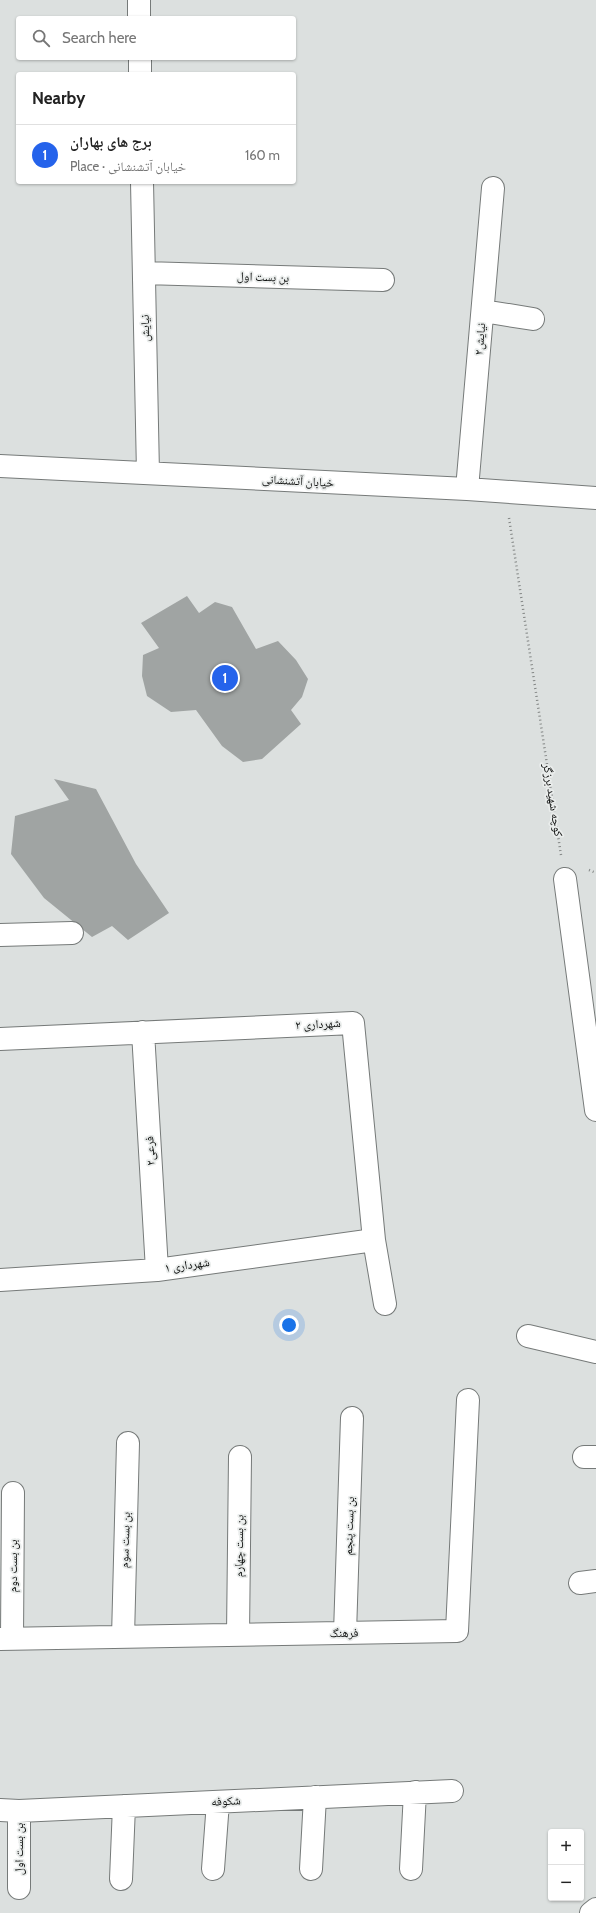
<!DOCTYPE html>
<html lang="en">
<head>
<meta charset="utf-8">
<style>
	:root { --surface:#fff; --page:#f6f6f6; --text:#222; --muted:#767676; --line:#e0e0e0; --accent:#2563eb }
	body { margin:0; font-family:Cabin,"Noto Naskh Arabic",sans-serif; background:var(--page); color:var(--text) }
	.controls { position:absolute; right:12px; bottom:12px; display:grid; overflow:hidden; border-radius:4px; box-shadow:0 1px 3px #0004 }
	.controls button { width:36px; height:36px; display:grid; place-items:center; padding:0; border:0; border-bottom:1px solid var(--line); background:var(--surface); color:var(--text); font:20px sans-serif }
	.you { position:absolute; left:289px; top:1325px; width:14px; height:14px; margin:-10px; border:3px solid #fff; border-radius:50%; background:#1a73e8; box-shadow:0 0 0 6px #1a73e833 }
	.badge { display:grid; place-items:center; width:26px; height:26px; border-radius:50%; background:var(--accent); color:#fff; font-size:13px; font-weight:700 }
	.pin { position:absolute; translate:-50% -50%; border:2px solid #fff; box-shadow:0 1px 4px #0006 }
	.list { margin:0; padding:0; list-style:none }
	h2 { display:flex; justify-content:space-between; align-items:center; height:52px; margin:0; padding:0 16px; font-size:17px }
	h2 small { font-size:13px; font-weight:400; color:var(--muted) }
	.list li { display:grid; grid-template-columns:26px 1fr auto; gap:12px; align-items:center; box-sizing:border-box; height:60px; padding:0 16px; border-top:1px solid var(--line) }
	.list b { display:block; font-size:15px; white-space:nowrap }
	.list p { margin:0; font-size:13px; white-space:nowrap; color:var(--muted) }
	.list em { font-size:13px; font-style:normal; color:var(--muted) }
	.icon { flex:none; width:22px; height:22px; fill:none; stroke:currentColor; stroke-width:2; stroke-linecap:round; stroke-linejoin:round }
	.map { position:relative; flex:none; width:596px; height:1913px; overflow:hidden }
	.search { position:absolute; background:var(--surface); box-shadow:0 1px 3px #0004; left:16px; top:16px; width:280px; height:44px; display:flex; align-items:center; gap:10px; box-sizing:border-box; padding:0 14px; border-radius:4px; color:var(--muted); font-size:15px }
	.panel { position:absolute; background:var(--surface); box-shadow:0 1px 3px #0004; left:16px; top:72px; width:280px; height:112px; border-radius:4px }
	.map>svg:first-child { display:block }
	.building { fill:#a0a4a3 }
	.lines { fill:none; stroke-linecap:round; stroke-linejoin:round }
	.street-casing { stroke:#767a79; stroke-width:24 }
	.path { stroke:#838685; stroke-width:2.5; stroke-dasharray:1 3; stroke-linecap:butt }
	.street { stroke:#fff; stroke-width:22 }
	.labels { text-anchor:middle; stroke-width:3.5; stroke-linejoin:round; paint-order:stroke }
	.street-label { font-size:12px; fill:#0d0f0e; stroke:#eaedec }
</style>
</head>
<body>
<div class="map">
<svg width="596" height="1913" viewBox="0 0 596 1913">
	<rect width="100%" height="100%" fill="#dce0df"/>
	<path class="building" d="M187,596l12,17 16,-11 17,5 24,42 22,-8 18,19 12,19 -6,18 -11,13 10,14 -39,35 -19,3 -21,-16 -26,-36 -25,2 -24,-16 -5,-20 1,-21 16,-7 -18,-25z
		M54,779l42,10 40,75 33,49 -41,27 -16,-14 -20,11 -48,-39 -33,-44 4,-38 54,-16z"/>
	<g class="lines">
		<defs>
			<path id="street" d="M139,0v18
				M140,58v16
				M142,182l6,291
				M144,273l239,7
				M483,311l50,8
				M0,466l467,23 129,9
				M467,489l26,-301
				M565,879l31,231
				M0,935l72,-2
				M143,1032l14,238
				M0,1039l353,-16 21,217 11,64
				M0,1280l157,-10 217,-30
				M528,1336l68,16
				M584,1457h12
				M580,1583l16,-2
				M345,1633l7,-215
				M238,1635l2,-178
				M123,1637l5,-194
				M0,1639l457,-8 11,-231
				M12,1639l1,-146
				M0,1810l19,1 433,-20
				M213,1869l5,-67
				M311,1869l4,-72
				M411,1869l4,-77
				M121,1879l3,-73
				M19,1888v-77
				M591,1913l5,-4"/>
		</defs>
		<use href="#street" class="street-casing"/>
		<path class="path" d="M509,518l52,337
			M589,870l7,3"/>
		<use href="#street" class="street"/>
	</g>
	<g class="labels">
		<g class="street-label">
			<text transform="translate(263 277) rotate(2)" y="4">بن بست اول</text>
			<text transform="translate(145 328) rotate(-91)" y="4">نیایش</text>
			<text transform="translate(480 339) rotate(-85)" y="4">نیایش۲</text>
			<text transform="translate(298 481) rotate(3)" y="4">خیابان آتشنشانی</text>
			<text transform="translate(553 800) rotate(81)" y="4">کوچه شهید برزگر</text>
			<text transform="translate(318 1024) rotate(-3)" y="4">شهرداری ۲</text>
			<text transform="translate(150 1151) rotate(-93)" y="4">فرعی۲</text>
			<text transform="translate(187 1265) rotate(-8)" y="4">شهرداری ۱</text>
			<text transform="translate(349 1526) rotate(-88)" y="4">بن بست پنجم</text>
			<text transform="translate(125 1540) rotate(-88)" y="4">بن بست سوم</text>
			<text transform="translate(239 1546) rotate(-89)" y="4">بن بست چهارم</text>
			<text transform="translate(13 1566) rotate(-90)" y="4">بن بست دوم</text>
			<text transform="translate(344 1633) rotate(-1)" y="4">فرهنگ</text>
			<text transform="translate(226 1801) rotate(-3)" y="4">شکوفه</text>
			<text transform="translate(19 1849) rotate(-90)" y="4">بن بست اول</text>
		</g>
	</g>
</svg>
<div class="controls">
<button>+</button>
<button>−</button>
</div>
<div class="you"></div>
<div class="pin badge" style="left:225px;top:678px">1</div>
<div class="search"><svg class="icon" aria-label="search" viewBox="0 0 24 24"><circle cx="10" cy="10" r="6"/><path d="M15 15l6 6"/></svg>Search here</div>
<section class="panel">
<h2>Nearby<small></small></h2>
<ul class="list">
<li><span class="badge">1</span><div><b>برج های بهاران</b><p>Place · خیابان آتشنشانی</p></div><em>160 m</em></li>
</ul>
</section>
</div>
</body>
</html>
